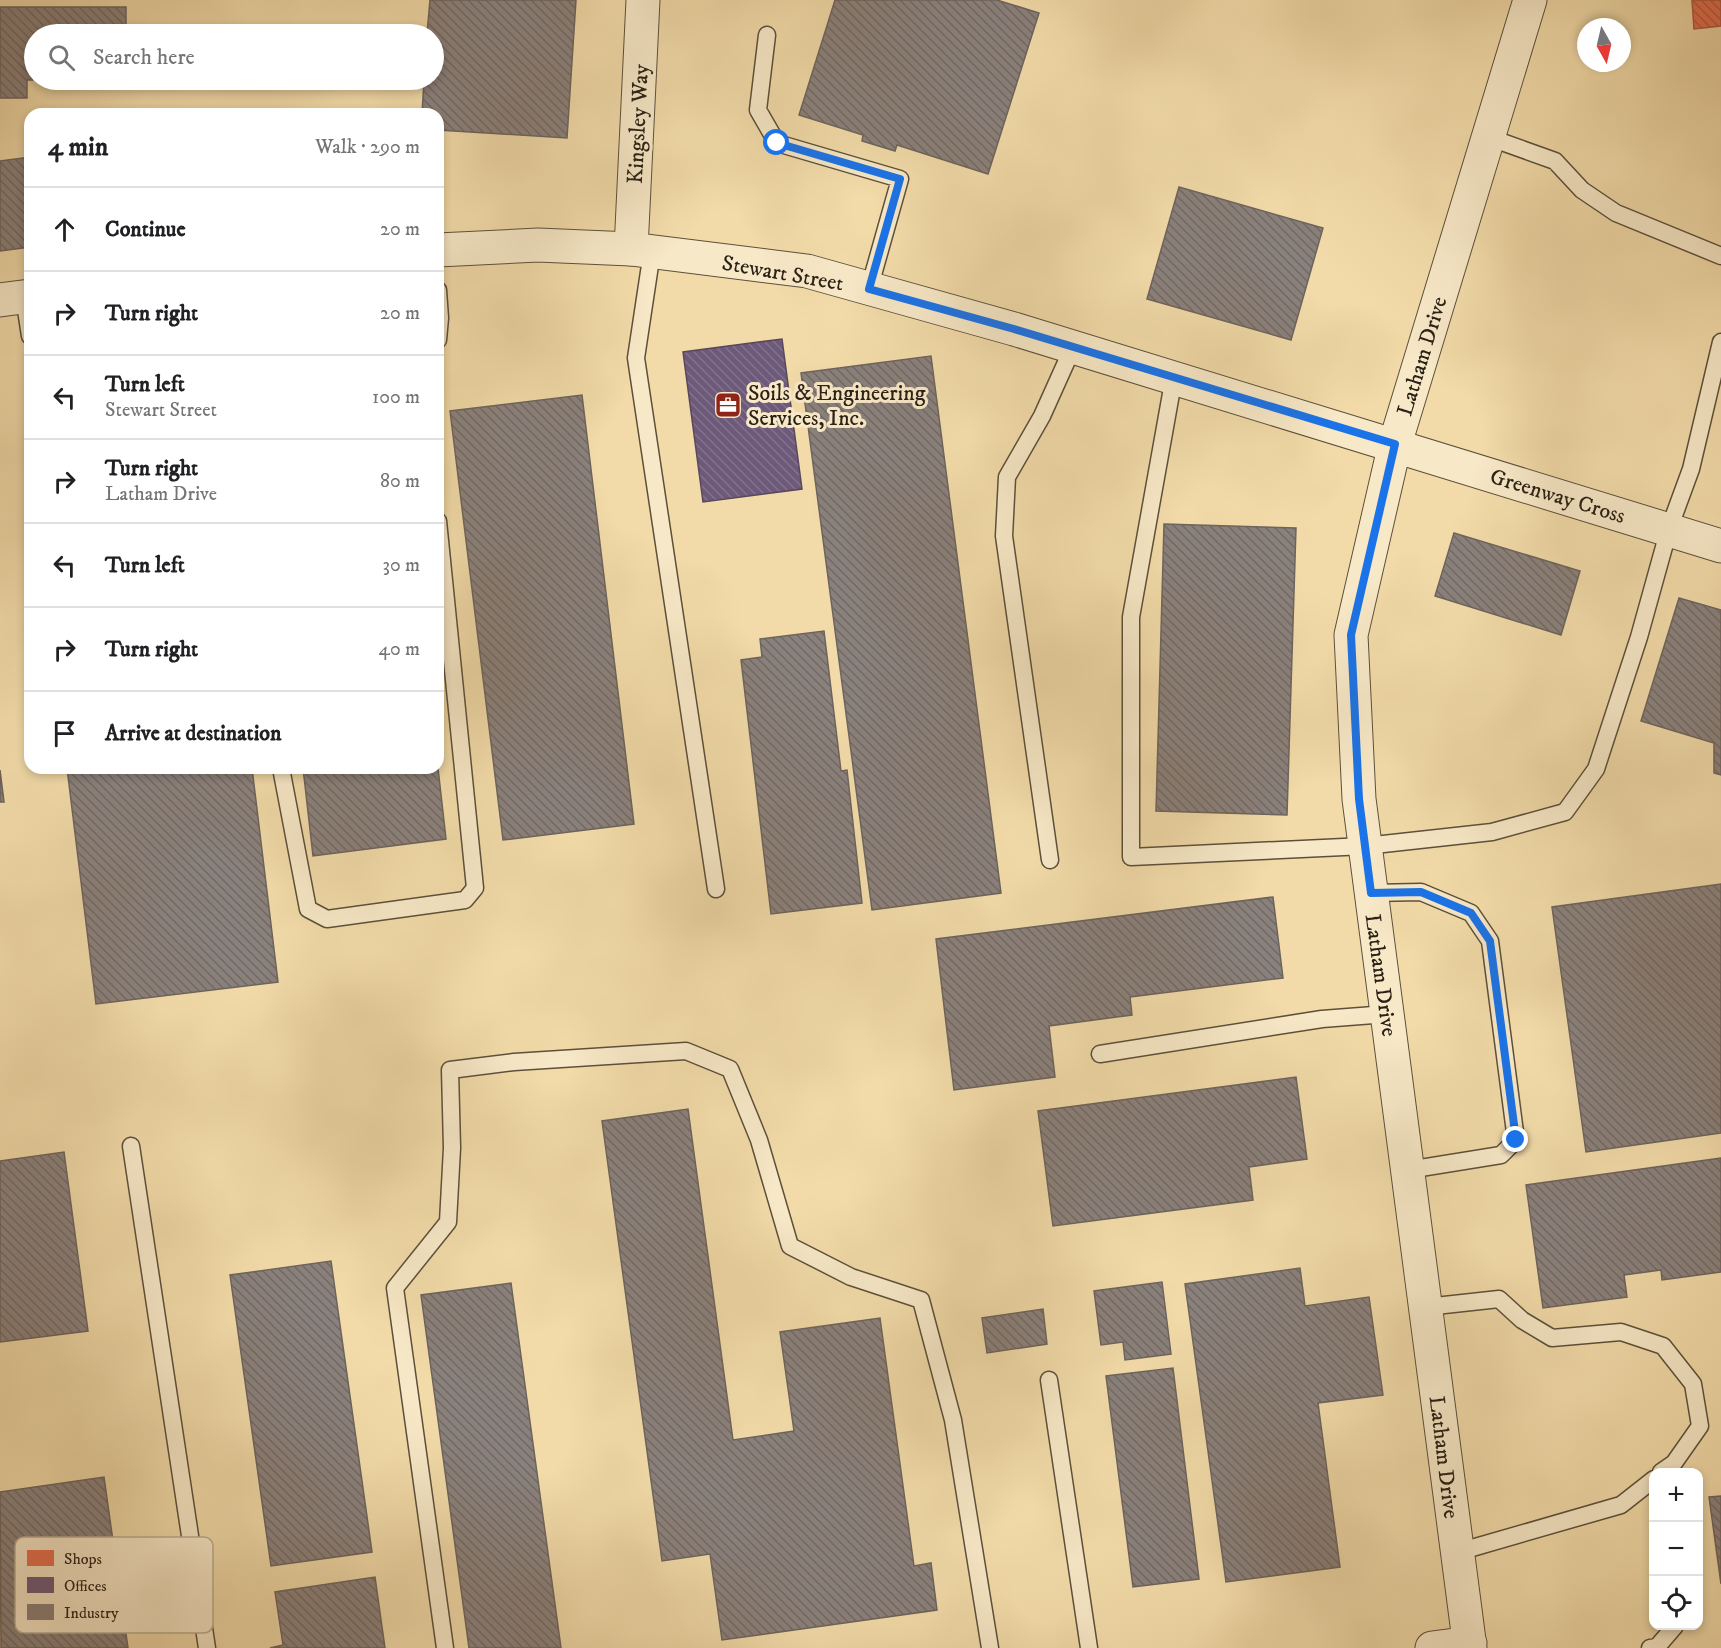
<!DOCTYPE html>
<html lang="en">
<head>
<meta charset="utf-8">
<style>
	:root { --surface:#fff; --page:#f2f2f2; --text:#202124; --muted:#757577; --line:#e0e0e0 }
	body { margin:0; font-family:"IM FELL DW Pica",serif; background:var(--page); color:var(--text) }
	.controls { position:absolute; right:18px; bottom:18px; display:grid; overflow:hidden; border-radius:12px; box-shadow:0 3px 9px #0003 }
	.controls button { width:54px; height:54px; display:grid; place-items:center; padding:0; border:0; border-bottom:2px solid var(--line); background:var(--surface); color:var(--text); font:30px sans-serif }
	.compass { position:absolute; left:1577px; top:18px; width:54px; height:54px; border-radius:50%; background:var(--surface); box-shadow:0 3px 9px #0003; rotate:172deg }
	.stop { position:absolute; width:18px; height:18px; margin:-14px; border:4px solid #1a73e8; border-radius:50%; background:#fff }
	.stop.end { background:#1a73e8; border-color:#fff; box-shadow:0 2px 6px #0008 }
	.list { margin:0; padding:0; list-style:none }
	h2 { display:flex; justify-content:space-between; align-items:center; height:78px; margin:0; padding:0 24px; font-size:26px }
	h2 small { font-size:20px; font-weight:400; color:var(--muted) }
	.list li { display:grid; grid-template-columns:39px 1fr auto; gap:18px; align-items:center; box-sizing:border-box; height:84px; padding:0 24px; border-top:2px solid var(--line) }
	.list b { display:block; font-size:22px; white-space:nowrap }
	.list p { margin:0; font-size:20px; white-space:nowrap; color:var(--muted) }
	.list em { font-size:20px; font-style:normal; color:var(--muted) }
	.icon { flex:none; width:33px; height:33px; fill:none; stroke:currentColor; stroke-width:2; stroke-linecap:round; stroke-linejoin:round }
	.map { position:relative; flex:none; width:1721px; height:1648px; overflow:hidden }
	.search { position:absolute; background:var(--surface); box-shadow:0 3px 9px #0003; left:24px; top:24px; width:420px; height:66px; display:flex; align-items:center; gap:15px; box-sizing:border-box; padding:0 21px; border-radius:33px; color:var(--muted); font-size:22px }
	.panel { position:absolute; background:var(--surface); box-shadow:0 3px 9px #0003; left:24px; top:108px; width:420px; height:666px; border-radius:18px }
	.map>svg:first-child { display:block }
	.shops { fill:url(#shops-back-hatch); stroke:#ae583f; stroke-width:1.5 }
	.offices { fill:url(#offices-back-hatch); stroke:#59485c; stroke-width:1.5 }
	.industry { fill:url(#industry-back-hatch); stroke:#6d645d; stroke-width:1.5 }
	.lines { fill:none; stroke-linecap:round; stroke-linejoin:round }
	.service-casing { stroke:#5c503b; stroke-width:19 }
	.minor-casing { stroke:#5c503b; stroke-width:35 }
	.tertiary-casing { stroke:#5c503b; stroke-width:35 }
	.service { stroke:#f7e8c7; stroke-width:16 }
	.minor { stroke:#f7e8c7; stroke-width:33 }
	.tertiary { stroke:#f7e8c7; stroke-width:33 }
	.route { stroke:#1a73e8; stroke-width:8 }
	.labels { text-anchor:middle; stroke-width:6; stroke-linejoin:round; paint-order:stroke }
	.street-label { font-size:22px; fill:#2a2116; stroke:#f7e8c7 }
	.poi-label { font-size:22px; fill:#2a2116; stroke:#f7e8c7; text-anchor:start }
	.key { fill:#f7e8c7; stroke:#baac92; stroke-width:1.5 }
	.key-label { font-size:16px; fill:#2a2116 }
</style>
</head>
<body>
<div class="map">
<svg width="1721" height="1648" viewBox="0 0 1721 1648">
	<defs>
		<pattern id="shops-back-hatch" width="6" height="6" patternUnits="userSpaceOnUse" patternTransform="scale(1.5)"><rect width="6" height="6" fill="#e76f51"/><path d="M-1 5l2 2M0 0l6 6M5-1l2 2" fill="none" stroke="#bb5b42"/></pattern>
		<pattern id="offices-back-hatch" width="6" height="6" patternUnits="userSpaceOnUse" patternTransform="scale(1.5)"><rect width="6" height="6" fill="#6d597a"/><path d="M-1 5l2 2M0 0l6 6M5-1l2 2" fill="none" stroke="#82728a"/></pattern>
		<pattern id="industry-back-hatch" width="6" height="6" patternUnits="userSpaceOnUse" patternTransform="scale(1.5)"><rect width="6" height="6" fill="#8a817c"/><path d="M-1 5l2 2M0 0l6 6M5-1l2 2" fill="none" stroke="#716965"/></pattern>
	</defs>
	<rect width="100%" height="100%" fill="#f2dba9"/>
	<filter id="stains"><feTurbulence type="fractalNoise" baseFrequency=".00333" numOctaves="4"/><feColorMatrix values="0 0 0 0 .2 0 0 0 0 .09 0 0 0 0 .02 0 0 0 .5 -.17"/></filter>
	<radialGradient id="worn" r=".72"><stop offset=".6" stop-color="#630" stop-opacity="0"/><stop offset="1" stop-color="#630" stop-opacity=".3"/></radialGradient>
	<path class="shops" d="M1692,0h29v26l-27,3z"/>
	<path class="offices" d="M782,339l20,150 -99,13 -20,-150z"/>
	<path class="industry" d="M430,0h146l-9,138 -129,-8v-16h-16l2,-34h10v-46h-7z
		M835,0h162l42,13 -51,161 -91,-29 -2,6 -33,-10 1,-6 -64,-20z
		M0,7h126v27h-92v46h92h-99v18h-27z
		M30,157v90l-30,4v-90z
		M1179,187l144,41 -32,112 -144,-41z
		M931,356l70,537 -129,17 -71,-537z
		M582,395l52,429 -131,16 -53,-429z
		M1164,524l132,4 -9,287 -131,-4z
		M1454,533l126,38 -19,64 -126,-39z
		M1679,598l42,12v165l-7,-2v-30l-73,-22z
		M824,631l17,140 6,-1 15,133 -91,11 -30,-254 21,-3 -2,-18z
		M67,768h185l26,214 -182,22z
		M303,768h135l8,71 -133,17z
		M0,770l4,32h-4z
		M1721,884v249l-135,19 -34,-245z
		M1273,897l10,81 -153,19 2,18 -83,11 6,51 -101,13 -18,-151z
		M1296,1077l11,82 -58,8 4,33 -200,26 -15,-115z
		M688,1109l45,331 61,-9 -14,-99 100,-14 34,248 17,-3 6,47 -215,30 -12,-86 -48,7 -60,-440z
		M64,1152l24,179 -88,11v-181z
		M1721,1158v114l-59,8 -1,-10 -37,5 3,22 -84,11 -17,-123z
		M331,1261l41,291 -101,14 -41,-291z
		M1300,1268l5,38 64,-9 14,98 -65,8 22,164 -114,15 -41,-298z
		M1162,1282l9,72 -46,6 -2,-18 -22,3 -7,-54z
		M511,1283l50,365h-92l-48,-353z
		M1043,1309l4,35 -60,9 -5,-35z
		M1173,1368l26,211 -66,8 -27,-211z
		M104,1477l24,171h-127l-1,-156z
		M1721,1496v88l-12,-87z
		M375,1577l10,71h-115l13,-3 -8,-53z"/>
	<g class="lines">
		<defs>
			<path id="service" d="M767,35l-9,75 19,33 123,36 -31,110
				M1488,137l67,24 27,29 34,23 105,43
				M652,252l-16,106 80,531
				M438,290l2,28 -2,22
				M24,297l6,39
				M1174,377l-43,240v240l234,-11 127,-14 73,-20 31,-43 43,-132 30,-108 22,-60 30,-127
				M281,768l27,141 19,10 138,-19 10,-12 -37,-367
				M1050,860l-46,-324 3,-59 35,-61 31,-69
				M1371,893l50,-1 50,21 19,28 3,23 23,176 -15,15 -93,15
				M1100,1054l222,-35 65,-5
				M131,1146l76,502
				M1426,1307l73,-8 23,21 30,18 69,-6 42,14 30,38 7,42 -26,37 -13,9
				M1049,1380l40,268
				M1458,1552l163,-47 33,-26
				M445,1648l-50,-360 53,-66 4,-74 -2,-78 64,-8 172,-11 44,18 29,71 31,106 61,31 70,23 32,120 37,228
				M1650,1648l7,-1 18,-21"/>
			<path id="minor" d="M631,249l12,-249
				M1432,1648l38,-5
				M1470,1648l-111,-849 -8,-164 44,-191 135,-444"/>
			<path id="tertiary" d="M438,250l100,-5 93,4 176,22 207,58 707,217
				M0,300l30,-4"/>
		</defs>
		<use href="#service" class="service-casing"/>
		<use href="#minor" class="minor-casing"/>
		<use href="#tertiary" class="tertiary-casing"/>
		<use href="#service" class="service"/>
		<use href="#minor" class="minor"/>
		<use href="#tertiary" class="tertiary"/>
	</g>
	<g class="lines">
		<path class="route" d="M777,143l123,36 -31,110 145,40 381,115 -44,191 8,164 12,94 50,-1 50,21 19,28 26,199"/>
	</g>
	<defs>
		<symbol id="office-square" viewBox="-11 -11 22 22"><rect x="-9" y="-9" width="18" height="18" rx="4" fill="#8f2418" stroke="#f7e8c7"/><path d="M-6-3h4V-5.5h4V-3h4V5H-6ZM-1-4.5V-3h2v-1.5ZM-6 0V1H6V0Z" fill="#fff"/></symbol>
	</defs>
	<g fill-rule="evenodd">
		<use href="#office-square" x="713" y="390" width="30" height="30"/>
	</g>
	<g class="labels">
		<g class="street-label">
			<text transform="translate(637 124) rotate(-87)" y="8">Kingsley Way</text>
			<text transform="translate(783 272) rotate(10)" y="8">Stewart Street</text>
			<text transform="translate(1421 356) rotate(-73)" y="8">Latham Drive</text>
			<text transform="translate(1558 495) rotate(17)" y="8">Greenway Cross</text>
			<text transform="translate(1382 975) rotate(82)" y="8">Latham Drive</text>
			<text transform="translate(1445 1457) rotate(83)" y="8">Latham Drive</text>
		</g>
		<g class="poi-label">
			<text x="748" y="400">Soils &amp; Engineering<tspan x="748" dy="25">Services, Inc.</tspan></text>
		</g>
	</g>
	<rect x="15" y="1537" width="198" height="96" rx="9" class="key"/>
	<rect x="27" y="1550" width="27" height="16" fill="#e76f51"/>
	<rect x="27" y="1577" width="27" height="16" fill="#6d597a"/>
	<rect x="27" y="1604" width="27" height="16" fill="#8a817c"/>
	<g class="key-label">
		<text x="64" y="1564">Shops</text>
		<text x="64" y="1591">Offices</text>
		<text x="64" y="1618">Industry</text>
	</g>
	<rect width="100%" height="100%" filter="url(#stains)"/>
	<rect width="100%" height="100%" fill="url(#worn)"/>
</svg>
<div class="controls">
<button>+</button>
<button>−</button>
<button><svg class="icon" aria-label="locate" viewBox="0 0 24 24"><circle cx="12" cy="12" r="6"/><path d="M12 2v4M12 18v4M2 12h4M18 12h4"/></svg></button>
</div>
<svg class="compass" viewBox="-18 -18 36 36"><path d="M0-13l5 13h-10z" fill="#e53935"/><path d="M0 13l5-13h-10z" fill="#757577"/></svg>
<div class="stop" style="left:777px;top:143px"></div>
<div class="stop end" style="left:1516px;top:1140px"></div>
<div class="search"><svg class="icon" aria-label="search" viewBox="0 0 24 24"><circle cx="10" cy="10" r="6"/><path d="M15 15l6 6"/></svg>Search here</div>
<section class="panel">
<h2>4 min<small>Walk · 290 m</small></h2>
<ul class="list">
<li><svg class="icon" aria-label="ahead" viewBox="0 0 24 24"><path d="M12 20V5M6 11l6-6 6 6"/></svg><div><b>Continue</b></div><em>20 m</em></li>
<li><svg class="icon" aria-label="right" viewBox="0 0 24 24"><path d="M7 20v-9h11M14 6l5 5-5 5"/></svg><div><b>Turn right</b></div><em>20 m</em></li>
<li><svg class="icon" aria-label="left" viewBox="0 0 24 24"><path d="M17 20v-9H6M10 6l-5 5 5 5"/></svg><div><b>Turn left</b><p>Stewart Street</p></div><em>100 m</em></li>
<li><svg class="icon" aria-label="right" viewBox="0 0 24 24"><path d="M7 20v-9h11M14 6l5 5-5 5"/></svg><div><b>Turn right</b><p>Latham Drive</p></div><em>80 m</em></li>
<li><svg class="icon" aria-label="left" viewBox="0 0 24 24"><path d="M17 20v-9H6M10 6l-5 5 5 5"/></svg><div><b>Turn left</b></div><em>30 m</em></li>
<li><svg class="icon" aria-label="right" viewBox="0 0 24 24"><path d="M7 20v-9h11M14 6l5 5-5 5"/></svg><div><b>Turn right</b></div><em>40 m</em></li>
<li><svg class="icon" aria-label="arrive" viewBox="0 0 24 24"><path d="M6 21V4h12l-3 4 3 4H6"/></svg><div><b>Arrive at destination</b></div></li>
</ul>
</section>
</div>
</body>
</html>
